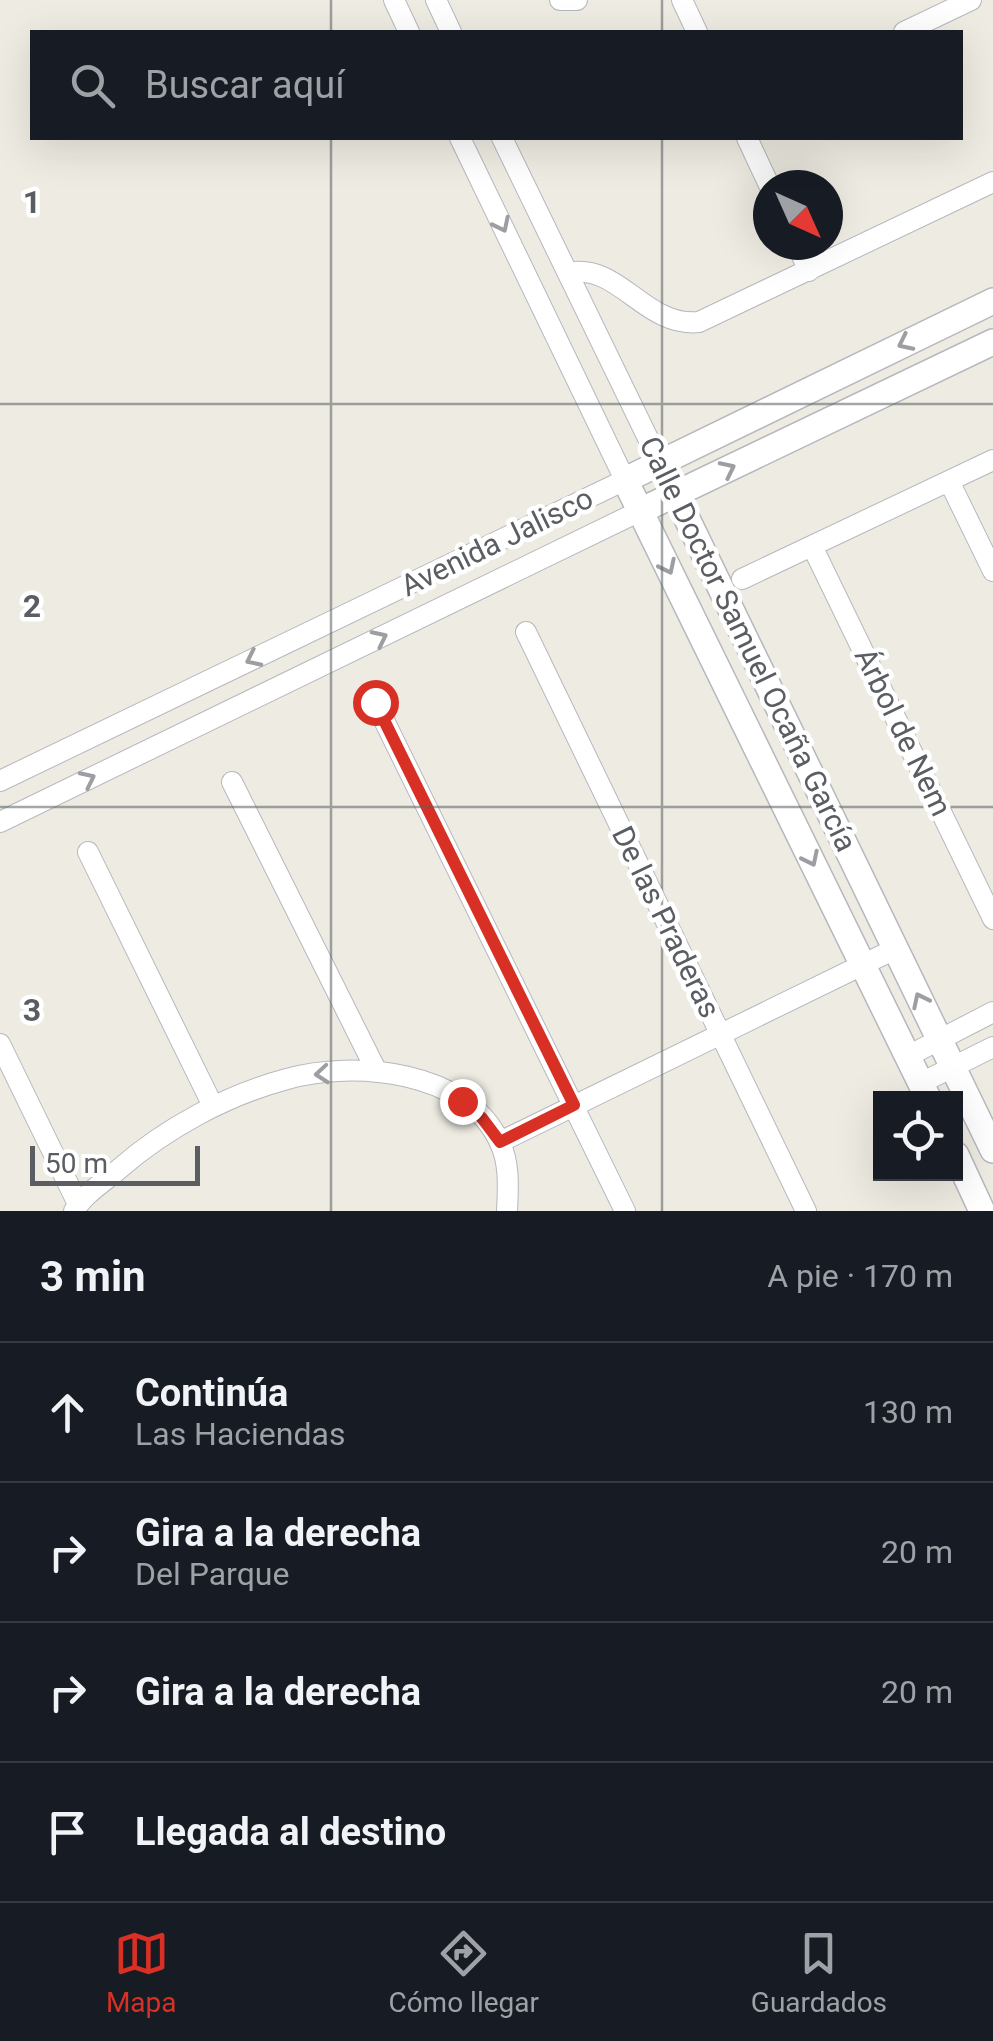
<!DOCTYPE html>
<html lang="es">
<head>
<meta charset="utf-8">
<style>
	:root { --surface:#171b24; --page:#242831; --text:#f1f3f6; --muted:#9ea1a6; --line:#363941; --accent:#d93025 }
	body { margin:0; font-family:Roboto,sans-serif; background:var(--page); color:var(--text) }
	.controls { position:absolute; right:30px; bottom:30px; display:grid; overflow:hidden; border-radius:0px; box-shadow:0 10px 40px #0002 }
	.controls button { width:90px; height:90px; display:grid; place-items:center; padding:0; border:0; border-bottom:2px solid var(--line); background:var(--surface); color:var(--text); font:50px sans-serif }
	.compass { position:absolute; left:753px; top:170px; width:90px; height:90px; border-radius:50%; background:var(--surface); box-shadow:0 10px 40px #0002; rotate:135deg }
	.scale { position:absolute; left:30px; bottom:25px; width:170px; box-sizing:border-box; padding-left:10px; border:5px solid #5a5e63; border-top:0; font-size:28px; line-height:35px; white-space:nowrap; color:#5a5e63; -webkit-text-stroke:8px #fff; paint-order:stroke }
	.stop { position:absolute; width:30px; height:30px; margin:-22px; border:8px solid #d93025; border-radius:50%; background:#fff }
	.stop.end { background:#d93025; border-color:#fff; box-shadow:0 2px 10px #0008 }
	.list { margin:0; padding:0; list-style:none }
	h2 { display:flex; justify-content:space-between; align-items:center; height:130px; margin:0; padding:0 40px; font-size:42px }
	h2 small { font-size:32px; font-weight:400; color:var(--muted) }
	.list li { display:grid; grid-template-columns:65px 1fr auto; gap:30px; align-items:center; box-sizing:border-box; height:140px; padding:0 40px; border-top:2px solid var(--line) }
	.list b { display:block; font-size:38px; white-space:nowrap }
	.list p { margin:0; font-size:32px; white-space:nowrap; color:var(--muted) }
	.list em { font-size:32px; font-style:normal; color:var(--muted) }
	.icon { flex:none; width:55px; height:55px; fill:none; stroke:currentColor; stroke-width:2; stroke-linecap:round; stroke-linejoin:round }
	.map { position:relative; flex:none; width:993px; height:1211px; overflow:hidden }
	.search { position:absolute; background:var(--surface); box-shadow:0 10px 40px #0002; left:30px; right:30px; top:30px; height:110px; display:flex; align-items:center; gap:25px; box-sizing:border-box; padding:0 35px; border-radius:0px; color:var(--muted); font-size:38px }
	.sheet { height:690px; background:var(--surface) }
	nav { display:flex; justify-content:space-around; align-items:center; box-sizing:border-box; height:140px; border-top:2px solid var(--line); background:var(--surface); font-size:28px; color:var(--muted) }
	nav a { display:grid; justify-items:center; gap:5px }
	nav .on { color:var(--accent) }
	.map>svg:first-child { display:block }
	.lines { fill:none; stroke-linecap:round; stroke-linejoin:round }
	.minor-casing { stroke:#b5b8bd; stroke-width:22 }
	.tertiary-casing { stroke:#b5b8bd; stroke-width:28 }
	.minor { stroke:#fff; stroke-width:20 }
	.tertiary { stroke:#fff; stroke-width:25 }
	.oneway { stroke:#9c9ea1 }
	.route { stroke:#d93025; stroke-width:12 }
	.grid { fill:none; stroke:#5a5e63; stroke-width:2.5; stroke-opacity:0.55 }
	.labels { text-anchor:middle; stroke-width:9; stroke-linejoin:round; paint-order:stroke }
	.street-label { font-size:30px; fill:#5a5e63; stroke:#fff }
	.grid-label { font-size:32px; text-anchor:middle; font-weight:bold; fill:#5a5e63; stroke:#fff; stroke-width:9; stroke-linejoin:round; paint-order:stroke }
</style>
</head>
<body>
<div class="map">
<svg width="993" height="1211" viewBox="0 0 993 1211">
	<rect width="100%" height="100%" fill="#eeebe2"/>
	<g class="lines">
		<defs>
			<path id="minor" d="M394,0l15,32
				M436,0l15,32
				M560,0h17
				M682,0l15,32
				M904,32l67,-32
				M502,138l158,325
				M747,138l22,47
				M797,245l12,26
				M568,273c51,-11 77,55 131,49l294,-140
				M949,481l44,90
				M812,546l181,373
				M742,579l251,-119
				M526,632l280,579
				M375,702l250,509
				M0,781l625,-301 -165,-342
				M232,782l145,290
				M0,822l640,-311
				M88,852l125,254
				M0,1044l78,160
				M908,1056l85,-44
				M921,1083l72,-36
				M500,1142l395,-193
				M74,1211c10,-17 30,-29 45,-42 47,-41 108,-74 168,-90 66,-19 181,-9 213,64 10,21 8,46 7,68"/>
			<path id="tertiary" d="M660,463l333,687
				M640,511l353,-169
				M928,1098l-303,-618 368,-179
				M956,1155l26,56"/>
		</defs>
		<use href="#minor" class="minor-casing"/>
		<use href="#tertiary" class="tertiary-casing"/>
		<use href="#minor" class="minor"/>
		<use href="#tertiary" class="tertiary"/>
	</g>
	<defs><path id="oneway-chevron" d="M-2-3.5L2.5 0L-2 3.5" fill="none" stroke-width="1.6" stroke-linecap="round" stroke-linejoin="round" transform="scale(2.5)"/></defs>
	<g class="oneway">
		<use href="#oneway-chevron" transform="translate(502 225) rotate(64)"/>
		<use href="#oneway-chevron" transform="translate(905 343) rotate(154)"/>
		<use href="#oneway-chevron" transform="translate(728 469) rotate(-26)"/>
		<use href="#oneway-chevron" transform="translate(668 567) rotate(64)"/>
		<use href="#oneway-chevron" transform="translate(380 638) rotate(-26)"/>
		<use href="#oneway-chevron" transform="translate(253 659) rotate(154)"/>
		<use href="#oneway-chevron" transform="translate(88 779) rotate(-26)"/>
		<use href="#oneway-chevron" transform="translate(811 859) rotate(64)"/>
		<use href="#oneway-chevron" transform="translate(920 1000) rotate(-116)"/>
		<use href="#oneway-chevron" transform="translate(322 1074) rotate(175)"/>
	</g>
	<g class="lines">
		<path class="route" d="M375,702l199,403 -74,37 -18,-24 -20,-17"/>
	</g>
	<path class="grid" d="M331,0v32M662,0v32M331,138v1073M662,138v1073M0,404h993M0,807h993"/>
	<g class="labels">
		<g class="street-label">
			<text transform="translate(497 542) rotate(-26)" y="10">Avenida Jalisco</text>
			<text transform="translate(748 644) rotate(64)" y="10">Calle Doctor Samuel Ocaña García</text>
			<text transform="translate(903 732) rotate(64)" y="10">Árbol de Nem</text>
			<text transform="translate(666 922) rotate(64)" y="10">De las Praderas</text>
		</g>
	</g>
	<g class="grid-label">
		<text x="32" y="213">1</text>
		<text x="32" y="617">2</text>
		<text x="32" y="1021">3</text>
	</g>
</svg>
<div class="controls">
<button><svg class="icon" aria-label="locate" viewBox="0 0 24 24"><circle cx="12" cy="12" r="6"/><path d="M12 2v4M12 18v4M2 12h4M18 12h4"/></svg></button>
</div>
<svg class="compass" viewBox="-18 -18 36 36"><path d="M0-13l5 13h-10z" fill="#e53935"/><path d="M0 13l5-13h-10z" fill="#9ea1a6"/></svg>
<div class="scale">50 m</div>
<div class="stop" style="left:375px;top:702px"></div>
<div class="stop end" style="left:462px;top:1101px"></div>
<div class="search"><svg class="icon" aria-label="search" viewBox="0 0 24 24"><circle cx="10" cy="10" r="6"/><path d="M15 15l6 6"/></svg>Buscar aquí</div>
</div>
<section class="sheet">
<h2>3 min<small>A pie · 170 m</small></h2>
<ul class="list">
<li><svg class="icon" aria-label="ahead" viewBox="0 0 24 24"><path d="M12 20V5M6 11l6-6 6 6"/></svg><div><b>Continúa</b><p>Las Haciendas</p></div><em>130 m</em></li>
<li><svg class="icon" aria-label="right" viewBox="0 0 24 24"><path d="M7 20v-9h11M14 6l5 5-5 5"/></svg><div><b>Gira a la derecha</b><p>Del Parque</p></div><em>20 m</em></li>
<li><svg class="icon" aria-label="right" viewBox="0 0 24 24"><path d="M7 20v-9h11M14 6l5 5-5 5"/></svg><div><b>Gira a la derecha</b></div><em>20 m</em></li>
<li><svg class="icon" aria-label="arrive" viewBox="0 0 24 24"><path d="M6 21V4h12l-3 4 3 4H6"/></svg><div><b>Llegada al destino</b></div></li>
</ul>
</section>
<nav>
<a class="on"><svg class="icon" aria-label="map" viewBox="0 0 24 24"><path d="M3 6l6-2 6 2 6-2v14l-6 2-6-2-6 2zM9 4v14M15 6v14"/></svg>Mapa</a>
<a><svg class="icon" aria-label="directions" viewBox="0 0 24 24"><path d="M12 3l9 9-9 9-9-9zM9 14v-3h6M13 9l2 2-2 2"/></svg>Cómo llegar</a>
<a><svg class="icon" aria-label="saved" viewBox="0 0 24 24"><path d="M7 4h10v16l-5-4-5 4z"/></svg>Guardados</a>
</nav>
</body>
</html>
